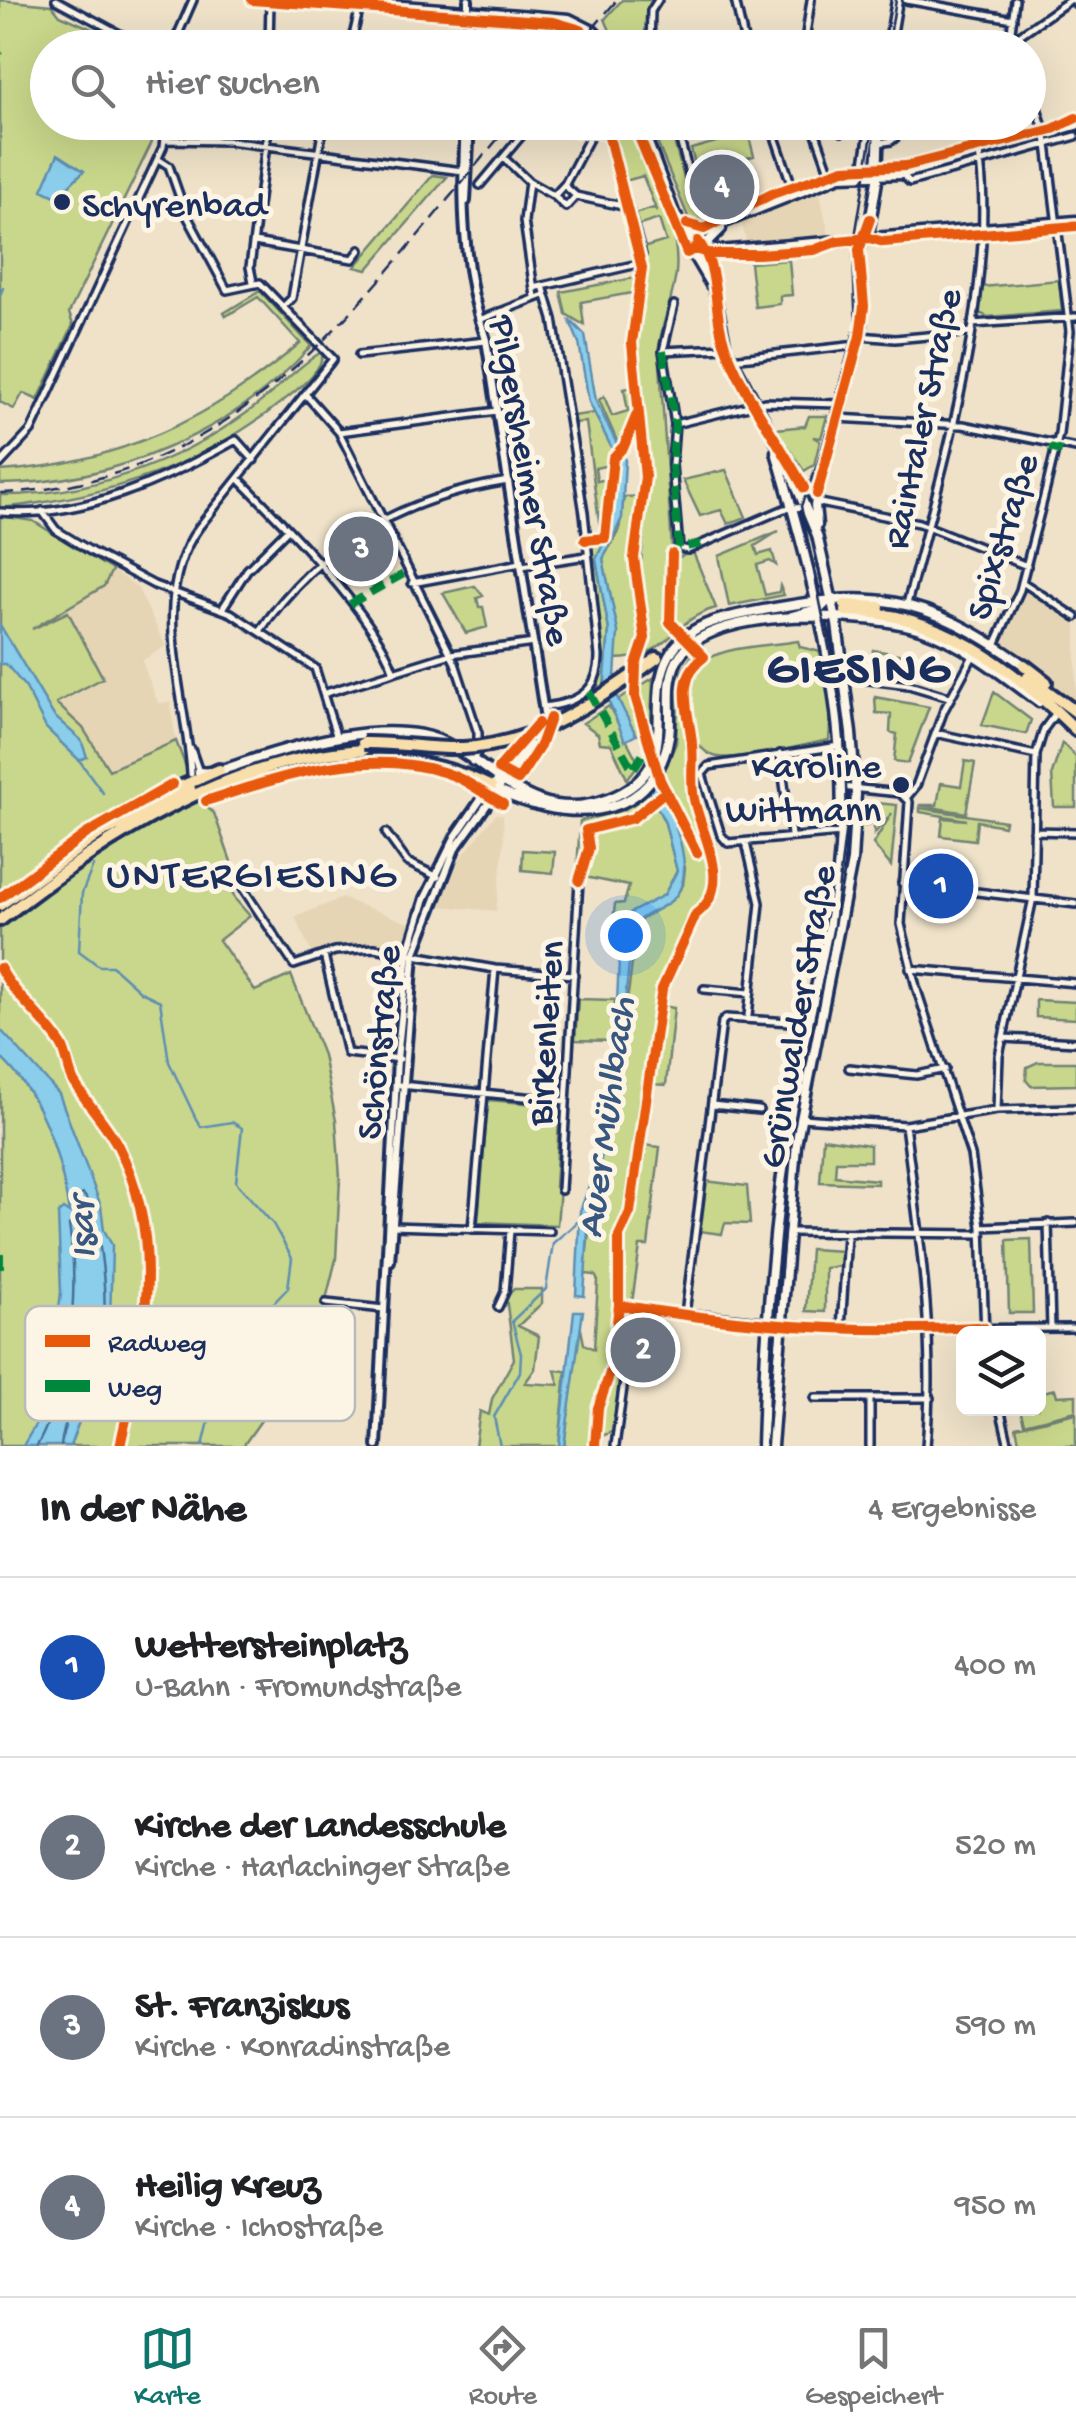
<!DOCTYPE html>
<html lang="de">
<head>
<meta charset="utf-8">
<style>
	:root { --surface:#fff; --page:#f2f2f2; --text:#202124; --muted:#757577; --line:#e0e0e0; --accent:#0f766e }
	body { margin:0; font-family:"Gochi Hand",sans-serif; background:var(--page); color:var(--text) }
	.controls { position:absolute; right:30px; bottom:30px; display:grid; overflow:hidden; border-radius:15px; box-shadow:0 10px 40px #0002 }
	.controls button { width:90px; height:90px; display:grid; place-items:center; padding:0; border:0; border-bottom:2px solid var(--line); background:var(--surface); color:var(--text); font:50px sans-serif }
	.you { position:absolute; left:625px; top:935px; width:35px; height:35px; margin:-25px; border:8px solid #fff; border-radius:50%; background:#1a73e8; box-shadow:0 0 0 15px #1a73e833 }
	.badge { display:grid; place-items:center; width:65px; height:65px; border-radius:50%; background:var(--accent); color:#fff; font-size:32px; font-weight:700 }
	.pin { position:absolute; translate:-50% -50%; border:5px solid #fff; box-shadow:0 2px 10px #0006 }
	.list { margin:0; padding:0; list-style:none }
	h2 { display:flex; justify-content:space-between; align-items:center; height:130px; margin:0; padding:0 40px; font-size:42px }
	h2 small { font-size:32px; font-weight:400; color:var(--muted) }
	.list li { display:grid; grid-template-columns:65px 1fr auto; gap:30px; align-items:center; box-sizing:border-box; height:180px; padding:0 40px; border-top:2px solid var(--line) }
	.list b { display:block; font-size:38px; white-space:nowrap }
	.list p { margin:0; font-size:32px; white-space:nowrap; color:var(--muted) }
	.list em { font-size:32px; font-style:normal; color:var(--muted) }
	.icon { flex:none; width:55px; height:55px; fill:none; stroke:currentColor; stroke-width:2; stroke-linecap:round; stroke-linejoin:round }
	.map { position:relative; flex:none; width:1076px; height:1446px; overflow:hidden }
	.search { position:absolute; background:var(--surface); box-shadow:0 10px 40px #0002; left:30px; right:30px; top:30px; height:110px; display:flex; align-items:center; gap:25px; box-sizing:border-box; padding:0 35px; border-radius:55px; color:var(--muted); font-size:38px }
	.sheet { height:850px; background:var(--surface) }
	nav { display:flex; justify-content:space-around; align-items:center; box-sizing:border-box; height:140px; border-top:2px solid var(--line); background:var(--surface); font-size:28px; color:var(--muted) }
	nav a { display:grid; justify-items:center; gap:5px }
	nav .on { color:var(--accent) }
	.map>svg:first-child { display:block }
	.built { fill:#e6d5b5 }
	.green { fill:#c8d78b; stroke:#728374; stroke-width:2.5 }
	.water { fill:#8aceeb; stroke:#5e8eb3; stroke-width:2.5 }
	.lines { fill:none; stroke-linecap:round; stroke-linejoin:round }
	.shore { stroke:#476f96; stroke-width:2.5 }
	.stream { stroke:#5e8eb3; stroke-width:2.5 }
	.trunk-tunnel { stroke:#c5beb4; stroke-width:10; stroke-dasharray:10 5; stroke-linecap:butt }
	.minor-casing { stroke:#1b2f5e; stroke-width:12 }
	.tertiary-casing { stroke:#1b2f5e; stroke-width:14 }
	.secondary-casing { stroke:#1b2f5e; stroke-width:15 }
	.trunk-casing { stroke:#1b2f5e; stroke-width:18 }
	.minor { stroke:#fcf5e5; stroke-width:5 }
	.tertiary { stroke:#fcf5e5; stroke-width:6 }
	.secondary { stroke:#fcf5e5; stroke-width:8 }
	.trunk { stroke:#f8deab; stroke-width:10 }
	.tram { stroke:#1b2f5e; stroke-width:2.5 }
	.rail { stroke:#1b2f5e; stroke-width:2.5; stroke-dasharray:15 8; stroke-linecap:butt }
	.trunk-bridge-casing { stroke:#1b2f5e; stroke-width:18; stroke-linecap:butt }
	.trunk-bridge { stroke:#f8deab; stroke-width:10 }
	.quiet { stroke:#00873e; stroke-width:8; stroke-dasharray:15 8; stroke-linecap:butt }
	.cycleway-casing { stroke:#fcf5e5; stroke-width:16 }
	.cycleway { stroke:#e8590c; stroke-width:10 }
	.poi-dot { fill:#1b2f5e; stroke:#fcf5e5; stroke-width:4 }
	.labels { text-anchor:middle; stroke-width:10; stroke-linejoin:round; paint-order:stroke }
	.poi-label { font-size:38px; fill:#1b2f5e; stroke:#fcf5e5; text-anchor:start }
	.street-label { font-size:38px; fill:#1b2f5e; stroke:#fcf5e5 }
	.water-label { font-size:40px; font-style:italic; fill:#375781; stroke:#fcf5e5 }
	.quarter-label { font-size:42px; letter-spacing:2.5px; fill:#1b2f5e; stroke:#fcf5e5 }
	.district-label { font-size:48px; font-weight:bold; letter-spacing:2.5px; fill:#1b2f5e; stroke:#fcf5e5 }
	.key { fill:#fcf5e5; stroke:#b8babc; stroke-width:2.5 }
	.key-label { font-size:28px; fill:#1b2f5e }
</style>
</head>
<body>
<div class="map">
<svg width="1076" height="1446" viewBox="0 0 1076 1446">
	<rect width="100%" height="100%" fill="#efe2c9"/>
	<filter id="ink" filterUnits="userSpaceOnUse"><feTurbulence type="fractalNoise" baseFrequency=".01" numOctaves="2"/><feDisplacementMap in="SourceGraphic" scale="20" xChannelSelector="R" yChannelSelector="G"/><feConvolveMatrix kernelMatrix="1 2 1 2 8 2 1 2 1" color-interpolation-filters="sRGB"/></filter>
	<g filter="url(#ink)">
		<path class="built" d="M819,190l10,45 -83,7 -4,-18 33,-19z
			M112,570l25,17 29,59 -24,15 16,42 12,-1 6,39 -67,29 -26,-42 -26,-23 -36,-69 83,-50z
			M1026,589l50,31v85l-75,-61z
			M496,814l7,1 1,28 -8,68 -57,-5 20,-46z
			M342,898l72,27 -10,24 -48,-4 -44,9 -17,-37z"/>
		<path class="green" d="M0,0l52,5 8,10 73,32 -85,1v74l97,1 -1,8 8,11 -83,171 4,12 -35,75 -15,-7 -9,16 -14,-7z
			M622,0h32l-8,25 1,22h-30l-12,-28z
			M610,123h21c18,45 50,100 45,150 -3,27 -15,50 -17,76l13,199 2,11 19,-7 23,56c-47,12 -44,51 -103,51l5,-27 -15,-73 16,-29 5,-33 24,-1 -3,-91 -9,-71 10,-87 20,-6 -7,-22 -22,7 -3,-12 20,-6 3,4 -14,-36 -18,5z
			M649,123h20l16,59 26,40 -13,5 -7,-3z
			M748,133l6,23 -57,16 -6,-23z
			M433,175l14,2 -80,93 -12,-3z
			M789,260l3,35 -12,1v8l-25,3 -5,-44z
			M634,278l-2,15 -51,9 3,23 -18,-11 -5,-22z
			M1059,280l3,31 -74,6 -9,-4 3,-26z
			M260,291l51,55c-77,87 -199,137 -311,138v-13c117,-7 212,-52 300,-128l-42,-46 -32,19 -2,-3z
			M323,351c0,19 -21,35 -35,46 -86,70 -180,100 -288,111v-13c85,1 175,-31 245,-81 27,-18 50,-47 78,-63z
			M633,387l5,24 -18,37 -21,-48 5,-4 8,20 16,-5 -4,-22z
			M594,413l21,40 -5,12 -15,3 2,13 12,-2 -1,44 -7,14 -15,-115 -13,1 -1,-7z
			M809,416h18l-6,22 -8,-1 7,4 -6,24 -10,6 -28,-42 29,-3z
			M726,470l20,47 -18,7 -7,-14 -21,6 -17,-36z
			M0,516l33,5 79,49 -8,16 -72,43 36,-17 35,66 -47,25 27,25 26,42 67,-29 23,60 15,12 21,60 -8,8 9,19 14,16 -31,24 36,51 36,-16 32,80 13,66 4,57 -4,81 -21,85 -72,102h-243z
			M779,531l-24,15 3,9 14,-4 4,14 -6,-4 -13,4 8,30 14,-3 1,-6 4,9 -55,11 -10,-50z
			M606,539l-10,20 13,71 -5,60 -6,3 3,-53 -11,-98z
			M475,586l8,10 -6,2 2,9h4l4,20 -21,6 -23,-40z
			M798,641l2,6 21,5 10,58 -2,30c-27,5 -91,23 -115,16 -16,-5 -22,-23 -25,-37 -16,-77 55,-69 109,-78z
			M873,650l43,7 -9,20 -36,-6z
			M695,651l6,6 -16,24 6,60 -3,39 25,93 -22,63 -22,45 -6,25 11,2 -8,77 -15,-1 -8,61 17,2 -12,99h-8l-26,185 -14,6v9h-36l16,-122 4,20 10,5 4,-68 -3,-6 -10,-1c7,-107 37,-212 48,-320v-29l40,-26 10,-14 2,-17 -23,-92 14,-33 3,-67z
			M653,678l-3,63 -15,-8 -17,-33z
			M994,692l37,28 -5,14 -44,-9z
			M875,697l54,10 -21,56 -14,-2 3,-27 -7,-2 1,-18 -15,-1z
			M609,706l30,58 -12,15 -16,-35 -11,-1 -2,-9 -15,-11z
			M1062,743l14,14v50h-22l-2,-33z
			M965,761l10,2 -9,50 -47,-8h18l4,-22 20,3z
			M649,791l16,32 12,48 -13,24 -39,28 -2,7 -11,-1 3,-25 9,-1 5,-17 -44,-9 -8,-6 3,-50 43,-11z
			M867,802l30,3 -6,61 -18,-22 19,-31 -18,21v-11l-8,3z
			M920,808l85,13 -1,5 -27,-5 -2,19 -34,-4 2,-18 24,2 -47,-8z
			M523,850l32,2 -2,21 -31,-3z
			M578,999l37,1 -2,41 -38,-1z
			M1036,1000l40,2v17l-40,-2z
			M1038,1062h38v23l-45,1 -5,-6 1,-13z
			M488,1100l72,6 -5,81 5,1 -3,37 -79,-3z
			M823,1138l47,7v16h-34l-1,15 42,4v4l-57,-2z
			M705,1181l42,5 3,38 -25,-1 -3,11 -23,-3z
			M1031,1239l2,74h-24l-2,-73z
			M810,1249l32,2 -1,15 -16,2v44l-19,-1z
			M514,1289h28v14l-24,23 21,10 -4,33 -10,14 34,2 -4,-15 11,1 -7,75h-84l5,-35 9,4 3,-16 22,-40 -8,-62z
			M1055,1389l2,7 19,-1v16l-52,13 -4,-15 18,-1 1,-15z
			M1076,1413v33h-56l-4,-19z"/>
		<path class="water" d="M58,154l26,17 -27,26 -15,-7z
			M569,319l16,16 11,66 29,59 -3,58 -19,41 15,73 -4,59 22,44 -11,6 -21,-51 5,-60 -13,-71 16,-33 7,-63 -30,-61 -10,-59z
			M0,625l54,91 27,24 6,17 -8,3 -33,-32 -20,-40 -20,-24h-6z
			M657,782c13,30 44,91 15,118 -12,11 -28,13 -39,25l-17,164 -27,125 -5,82 -8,-1 4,-84 13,-35 21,-111 6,-127 10,-25 34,-18 13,-24 -12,-48 -16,-32z
			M0,1029l59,65 42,112 3,24 8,15 -3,117 -5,-7 -34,91h-47l21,-36 5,-16 12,-102 -3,-79 5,-4 6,4c-8,-56 -27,-118 -69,-156z
			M574,1311h9l-19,135h-5z"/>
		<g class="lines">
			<path class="shore" d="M37,1446c33,-62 43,-152 32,-221l9,-10v-18l5,-3c18,18 28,125 17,151 -13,33 -35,65 -39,101"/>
			<path class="stream" d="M0,295l3,-7
				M79,760l24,33
				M93,866l-11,27 -3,58 20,15h13l29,26 19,9 9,61 27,57 5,8 31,-5 10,6 -6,54 37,42 19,34 -4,30 -21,22 -16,46 -41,61 -7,29
				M500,1446l-6,-29 26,-45 1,-18 -9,-33 34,-32 7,-46 29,-25"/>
			<path class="trunk-tunnel" d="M781,610l64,-5
				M691,637l39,-17
				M654,668l33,-22"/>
			<defs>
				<path id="minor" d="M56,0l90,48
					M735,0l11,48
					M906,0l107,19
					M1074,0l2,4
					M1010,39l5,-39
					M172,48l21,-48
					M269,48l1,-48
					M350,48l11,-45
					M546,48l23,-29
					M650,48l1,-37 7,-11
					M709,48l36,-6
					M804,48l7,-48
					M1001,48l69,-48
					M557,122l19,9 32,2 34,122 -10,88 13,134 -10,95
					M675,122l14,51
					M770,122l24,70
					M812,122l20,57
					M842,132l2,-10
					M165,140l63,1 235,30
					M879,143l12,-2 23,-19
					M504,158l25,24 -5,39 11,76
					M158,159l11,7 16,46 42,78 33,-7 73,76 -134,168c-52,71 -12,169 -8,247
					M902,174l8,8 166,-46
					M529,182l25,14
					M565,184l27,-51
					M480,185l53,-63
					M564,185l12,11 -10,11 -12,-11z
					M576,196l51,11
					M254,242l99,17 7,-9
					M253,282l-3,-15 19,-145
					M543,286l10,33 31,194 15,143c0,36 -22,47 -55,51
					M534,288l108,-25
					M674,305l-11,46 12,73 -3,41 7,83 9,2 96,-41 20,-2
					M283,307l9,-9 32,-176
					M479,320l65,-25
					M972,324l104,-7
					M860,336l35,3 76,-7
					M663,351l62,-3
					M359,355l127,-14
					M731,359l126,-14
					M307,396l32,36 116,231 23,70v18l-6,11
					M837,418l126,7 113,23
					M675,424l90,-22 76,2
					M339,432l158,-21
					M0,464l31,-33 132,-284 3,-25
					M239,479c44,44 136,136 155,193
					M815,502l104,21 108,43
					M42,511l14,19 36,22 62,33 77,28 84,55 22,70
					M0,512c82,7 166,-33 236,-72l18,20
					M522,566l64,-10
					M1022,582l54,35
					M412,583l109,-20
					M907,604c35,-134 101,-347 66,-482
					M222,609l25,-39 39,-39
					M260,631c61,-89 143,-133 248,-150
					M995,645l25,-55 26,-101 13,-55 11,-103 -24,-195 -18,-57
					M845,677l64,8 40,12
					M326,693l125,-39 83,-11
					M935,733l101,22
					M839,746l-130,20 -7,8 19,61 7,8 113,-10
					M191,749l8,23
					M780,754l11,81
					M841,787l59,6 9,9 -8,122 15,63 55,168 10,72 4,107
					M907,797l9,-11 28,-76 29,-54
					M1034,831l42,1
					M386,833l21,29 31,15
					M746,843l14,60 -12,113
					M902,883l174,21
					M242,887l52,78 41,-14 39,-3 121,21 79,6
					M324,955l23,98 53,6
					M910,969l166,14
					M704,989l46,4
					M1004,1038l72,4
					M849,1068l68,7 28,-6
					M400,1085l166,16
					M712,1105l47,5
					M997,1110l2,-54 34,-158 3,-143 8,-26 11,-15
					M801,1118l104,7 92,-15 79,-2
					M905,1125c14,108 31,212 21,321
					M561,1190l18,-309
					M1048,1223l3,105
					M391,1226l159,5
					M981,1227l95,-4
					M472,1229l23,-260
					M789,1232l192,2
					M326,1303l58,6
					M498,1307l7,-15 5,-61
					M685,1314l37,-292 4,-4 81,5
					M841,1329l6,-94
					M815,1398h115
					M1000,1408l9,38
					M615,1446l19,-138 207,21 235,-1
					M870,1446v-47"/>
				<path id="tertiary" d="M468,0v48
					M466,201l4,-79
					M390,1261l24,-306 41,-106 71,-98
					M377,1446l20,-387 11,-106 17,-55 30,-61 29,-42 51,-54 10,-22 -59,-379c-24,-70 -25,-143 -21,-218"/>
				<path id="secondary" d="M326,0l243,19 24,12 16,17
					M889,48l8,-48
					M640,122l36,96
					M864,173l8,-51
					M675,215l32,39 19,94 59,111 32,76 20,89 14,109 5,61 -4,67 -56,284 -24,301
					M682,235l16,11 20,5 358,-30
					M692,235l148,-59 62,-2 174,-49
					M685,241l26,44
					M702,268l4,-24 15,-15
					M817,525l-2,-20 6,-30 41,-150 -3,-75 10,-21 8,-48 2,-59
					M792,616l29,-8 11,-11
					M199,772c19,3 46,-11 65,-16 49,-15 106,-30 157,-21 63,11 102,96 187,64 79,-30 34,-94 61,-143 17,-31 52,-38 84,-44 121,-24 169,-18 271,53
					M491,787c65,34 162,43 178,-51 4,-29 -6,-56 12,-82 36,-49 190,-42 242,-24 43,15 80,45 116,72
					M762,1446c3,-120 13,-243 34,-362 14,-85 42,-167 45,-253 6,-130 -29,-256 -65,-379"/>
				<path id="trunk" d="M845,605l34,2
					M846,611c94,1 166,56 230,119
					M1024,665l22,17
					M643,668l14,-10
					M1028,677l48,35
					M180,787l39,-17
					M225,790c91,-27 177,-49 266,-3
					M0,905l99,-71 91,-45
					M0,920c105,-83 225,-161 363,-170"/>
			</defs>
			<use href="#minor" class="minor-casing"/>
			<use href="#tertiary" class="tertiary-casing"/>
			<use href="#secondary" class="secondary-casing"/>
			<use href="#trunk" class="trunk-casing"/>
			<use href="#minor" class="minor"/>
			<use href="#tertiary" class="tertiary"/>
			<use href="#secondary" class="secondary"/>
			<use href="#trunk" class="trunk"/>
			<path class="tram" d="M888,48l8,-48
				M766,1446l27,-318 41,-203 13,-109 -3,-93 -43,-217 19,-49 36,-133 -2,-81 20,-121"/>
			<path class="rail" d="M576,48l41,-48
				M0,493c247,-10 367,-201 512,-371"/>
			<defs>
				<path id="trunk-bridge" d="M363,743c33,-1 66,6 100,5 70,-3 124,-42 180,-80"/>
			</defs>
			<use href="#trunk-bridge" class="trunk-bridge-casing"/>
			<use href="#trunk-bridge" class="trunk-bridge"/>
			<path class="quiet" d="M0,52l1,-1
				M663,351l12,73 -3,41 7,83 22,-4
				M1049,448l13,3
				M350,604l57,-32
				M589,692l44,78 15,-24
				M0,1254v17"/>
			<defs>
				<path id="cycleway" d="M252,0l302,22 27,8 20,18
					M557,122l19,9 32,2 34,135 -10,75 13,134 -11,81 11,80 -9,27 -1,31 25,84 37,73
					M633,122l54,131 7,-4 18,5h47l55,-4 24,-9 31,-3 15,4 192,-16
					M687,224l17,5 68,-35 72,-25 62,-3 147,-37 23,-11
					M698,241c23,29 14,70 27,104 19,52 54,96 79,143
					M817,494l43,-158 4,-30 -5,-56 11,-31
					M585,540l20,-2 8,-80 11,-12 13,-32
					M538,723l-40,46 20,11 22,-34 10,-28
					M206,801c74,-24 159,-54 237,-29 24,7 38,21 60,32
					M579,881l10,-33 -3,-18 47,-12 33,-27
					M0,898l86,-64 87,-50
					M0,968c16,30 44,49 62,78 6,11 6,25 12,36 13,22 32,41 44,64 50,98 25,198 2,300
					M619,1305c118,20 239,29 358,22l7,1 1,6
					M595,1446l3,-38 14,-41 7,-62v-69l11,-24 32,-223 34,-75c39,-29 5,-79 -2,-115 -4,-19 0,-36 -2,-55 -2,-31 -19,-65 12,-87l-34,-35 2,-68"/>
			</defs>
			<use href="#cycleway" class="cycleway-casing"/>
			<use href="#cycleway" class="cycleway"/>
		</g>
	</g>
	<g class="poi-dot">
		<circle cx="62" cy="202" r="10"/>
		<circle cx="901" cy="785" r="10"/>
	</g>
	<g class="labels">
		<g class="poi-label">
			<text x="82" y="215">Schyrenbad</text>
			<text x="881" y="776" text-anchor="end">Karoline<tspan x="881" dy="44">Wittmann</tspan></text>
		</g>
		<g class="street-label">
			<text transform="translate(920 418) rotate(-78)" y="13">Raintaler Straße</text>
			<text transform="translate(533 480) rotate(80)" y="13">Pilgersheimer Straße</text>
			<text transform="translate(1000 536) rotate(-73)" y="13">Spixstraße</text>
			<text transform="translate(795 1016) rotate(-80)" y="13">Grünwalder Straße</text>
			<text transform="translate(543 1033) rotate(-86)" y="13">Birkenleiten</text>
			<text transform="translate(376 1042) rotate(-84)" y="13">Schönstraße</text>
		</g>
		<g class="water-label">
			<text transform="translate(603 1117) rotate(-82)" y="14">Auer Mühlbach</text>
			<text transform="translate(79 1229) rotate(-93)" y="14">Isar</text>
		</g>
		<g class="quarter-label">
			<text x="252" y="886">UNTERGIESING</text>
		</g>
		<g class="district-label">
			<text x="859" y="681">GIESING</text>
		</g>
	</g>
	<rect x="25" y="1306" width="330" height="115" rx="15" class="key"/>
	<rect x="45" y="1335" width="45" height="12" fill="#e8590c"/>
	<rect x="45" y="1380" width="45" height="12" fill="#00873e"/>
	<g class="key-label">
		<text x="108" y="1351">Radweg</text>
		<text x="108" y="1396">Weg</text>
	</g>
</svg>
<div class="controls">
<button><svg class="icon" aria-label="layers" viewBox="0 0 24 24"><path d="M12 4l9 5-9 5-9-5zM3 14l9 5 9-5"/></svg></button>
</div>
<div class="you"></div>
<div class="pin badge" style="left:941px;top:886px;background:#1a4fb4">1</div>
<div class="pin badge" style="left:643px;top:1350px;background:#6b7280">2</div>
<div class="pin badge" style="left:361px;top:549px;background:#6b7280">3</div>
<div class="pin badge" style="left:722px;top:187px;background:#6b7280">4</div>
<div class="search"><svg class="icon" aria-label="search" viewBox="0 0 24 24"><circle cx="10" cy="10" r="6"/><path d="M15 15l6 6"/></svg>Hier suchen</div>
</div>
<section class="sheet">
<h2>In der Nähe<small>4 Ergebnisse</small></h2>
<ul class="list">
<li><span class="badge" style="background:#1a4fb4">1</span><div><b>Wettersteinplatz</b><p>U-Bahn · Fromundstraße</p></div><em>400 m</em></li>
<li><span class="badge" style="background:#6b7280">2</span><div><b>Kirche der Landesschule</b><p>Kirche · Harlachinger Straße</p></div><em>520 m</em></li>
<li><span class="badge" style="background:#6b7280">3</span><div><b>St. Franziskus</b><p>Kirche · Konradinstraße</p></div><em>590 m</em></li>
<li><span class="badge" style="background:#6b7280">4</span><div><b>Heilig Kreuz</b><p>Kirche · Ichostraße</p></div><em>950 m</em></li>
</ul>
</section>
<nav>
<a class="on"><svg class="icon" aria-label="map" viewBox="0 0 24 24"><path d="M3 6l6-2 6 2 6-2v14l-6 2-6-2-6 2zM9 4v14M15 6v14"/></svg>Karte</a>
<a><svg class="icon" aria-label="directions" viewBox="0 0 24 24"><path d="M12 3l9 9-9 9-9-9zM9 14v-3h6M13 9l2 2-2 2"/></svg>Route</a>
<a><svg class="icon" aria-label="saved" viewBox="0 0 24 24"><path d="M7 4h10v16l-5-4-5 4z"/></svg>Gespeichert</a>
</nav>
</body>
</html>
